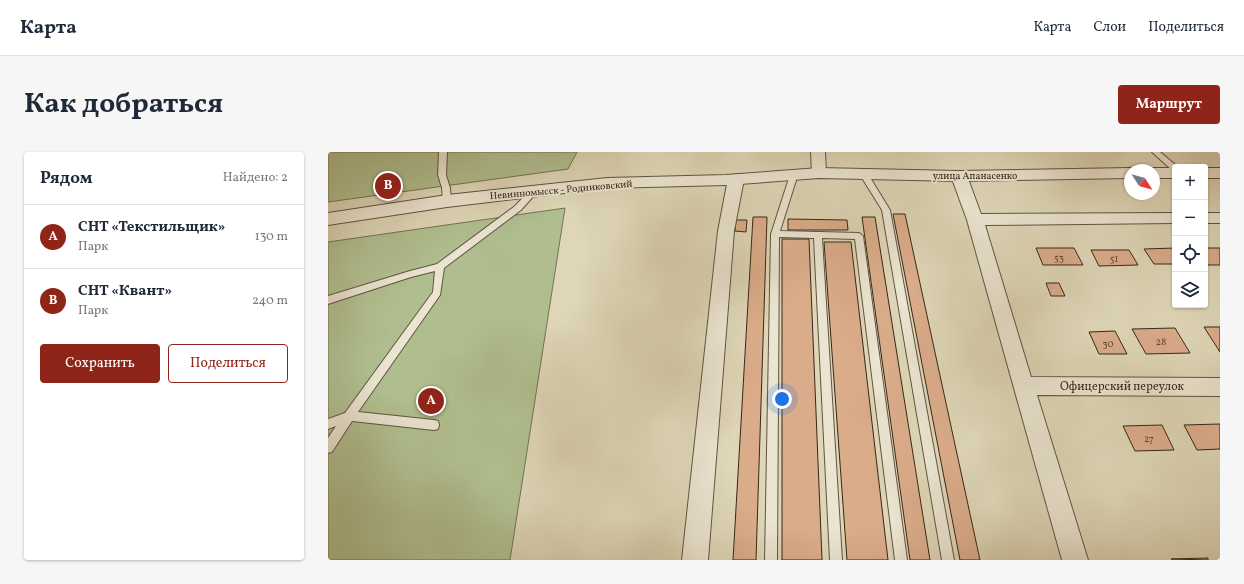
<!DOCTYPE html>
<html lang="ru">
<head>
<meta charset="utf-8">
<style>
	:root { --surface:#fff; --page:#f6f6f7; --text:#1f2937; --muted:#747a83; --line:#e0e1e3; --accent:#8f2418 }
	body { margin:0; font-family:Vollkorn,serif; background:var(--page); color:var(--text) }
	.controls { position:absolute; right:12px; top:12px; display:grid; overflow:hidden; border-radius:4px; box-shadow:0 1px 3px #0004 }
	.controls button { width:36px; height:36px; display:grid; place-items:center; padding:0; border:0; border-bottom:1px solid var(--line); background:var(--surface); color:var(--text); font:20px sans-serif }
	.compass { position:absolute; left:796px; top:12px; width:36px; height:36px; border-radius:50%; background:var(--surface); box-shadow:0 1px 3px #0004; rotate:126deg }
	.you { position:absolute; left:454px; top:247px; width:14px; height:14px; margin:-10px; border:3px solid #fff; border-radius:50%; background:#1a73e8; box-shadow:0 0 0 6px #1a73e833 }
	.badge { display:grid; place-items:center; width:26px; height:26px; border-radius:50%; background:var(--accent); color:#fff; font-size:13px; font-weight:700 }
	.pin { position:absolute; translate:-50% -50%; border:2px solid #fff; box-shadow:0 1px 4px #0006 }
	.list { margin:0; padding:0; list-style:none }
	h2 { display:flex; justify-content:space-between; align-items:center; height:52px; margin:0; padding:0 16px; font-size:17px }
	h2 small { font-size:13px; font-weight:400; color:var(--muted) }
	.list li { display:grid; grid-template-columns:26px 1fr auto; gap:12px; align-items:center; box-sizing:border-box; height:64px; padding:0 16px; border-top:1px solid var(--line) }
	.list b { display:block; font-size:15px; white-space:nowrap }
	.list p { margin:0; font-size:13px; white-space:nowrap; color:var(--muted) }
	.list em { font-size:13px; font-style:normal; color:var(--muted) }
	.actions { display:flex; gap:8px; padding:12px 16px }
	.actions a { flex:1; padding:9px 0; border:1px solid var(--accent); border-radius:4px; text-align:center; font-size:14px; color:var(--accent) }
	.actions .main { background:var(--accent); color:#fff }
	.icon { flex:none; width:22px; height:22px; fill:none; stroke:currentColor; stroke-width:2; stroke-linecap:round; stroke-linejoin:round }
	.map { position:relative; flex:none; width:892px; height:408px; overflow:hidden; border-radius:4px }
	header { display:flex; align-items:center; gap:24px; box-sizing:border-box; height:56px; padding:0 20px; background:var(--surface); border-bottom:1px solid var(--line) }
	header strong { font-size:19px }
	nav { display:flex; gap:22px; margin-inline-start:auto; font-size:14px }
	.intro { display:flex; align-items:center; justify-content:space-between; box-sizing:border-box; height:96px; padding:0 24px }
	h1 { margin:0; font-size:28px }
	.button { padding:10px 18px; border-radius:4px; background:var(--accent); color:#fff; font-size:14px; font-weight:700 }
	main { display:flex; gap:24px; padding:0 24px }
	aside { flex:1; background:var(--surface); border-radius:4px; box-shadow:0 1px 3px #0004 }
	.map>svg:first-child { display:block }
	.green { fill:#b0be8f; stroke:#737254 }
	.building { fill:#dbac8a; stroke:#36271a }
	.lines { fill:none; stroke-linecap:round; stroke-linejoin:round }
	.service-casing { stroke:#605341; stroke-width:2 }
	.minor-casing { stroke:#605341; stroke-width:2 }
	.tertiary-casing { stroke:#605341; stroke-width:2 }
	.service { fill:#eae4d0; fill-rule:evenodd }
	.minor { fill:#eae4d0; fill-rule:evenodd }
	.tertiary { fill:#eae4d0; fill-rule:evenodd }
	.labels { text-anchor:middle; stroke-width:4; stroke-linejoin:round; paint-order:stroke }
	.far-street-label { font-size:10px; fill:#36271a; stroke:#eae4d0 }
	.number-label { font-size:10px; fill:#5f4836 }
	.street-label { font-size:12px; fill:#36271a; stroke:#eae4d0 }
</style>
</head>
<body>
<header>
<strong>Карта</strong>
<nav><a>Карта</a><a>Слои</a><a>Поделиться</a></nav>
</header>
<div class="intro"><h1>Как добраться</h1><a class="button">Маршрут</a></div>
<main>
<aside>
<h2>Рядом<small>Найдено: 2</small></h2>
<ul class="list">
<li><span class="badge">A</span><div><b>СНТ «Текстильщик»</b><p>Парк</p></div><em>130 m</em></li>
<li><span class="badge">B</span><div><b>СНТ «Квант»</b><p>Парк</p></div><em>240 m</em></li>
</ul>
<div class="actions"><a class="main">Сохранить</a><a>Поделиться</a></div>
</aside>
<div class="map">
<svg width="892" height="408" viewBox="0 0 892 408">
	<rect width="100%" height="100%" fill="#ded6b7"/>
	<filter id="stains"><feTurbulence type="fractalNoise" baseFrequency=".005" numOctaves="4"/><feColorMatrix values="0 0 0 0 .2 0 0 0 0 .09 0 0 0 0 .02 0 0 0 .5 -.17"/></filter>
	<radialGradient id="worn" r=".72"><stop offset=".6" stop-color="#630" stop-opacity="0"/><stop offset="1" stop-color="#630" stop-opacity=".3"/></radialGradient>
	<path class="green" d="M0,0h249l-9,17 -240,33z
		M237,56l-55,352h-182v-318z"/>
	<path class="building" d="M565,62h12l75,346h-20z
		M425,65h14l-11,343h-23z
		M534,65h13l55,343h-20z
		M460,67l59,1 1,10h-60z
		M408,68h11l-1,12 -11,-1z
		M454,87h27l13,321h-40z
		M496,90h27l37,318h-41z
		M708,96h38l9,17h-40z
		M847,96v16h-21l-10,-15z
		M877,96h15v17h-12l-3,-5z
		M763,98h38l9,15 -39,1z
		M718,131h13l6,13h-14z
		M876,175h16v25z
		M847,176l15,25 -44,1 -14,-25z
		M787,179l12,23h-28l-10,-22z
		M892,272v25l-23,1 -13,-25z
		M834,273l12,25 -39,1 -12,-25z
		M880,406v2l-37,-1z"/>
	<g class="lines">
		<defs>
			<path id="service" d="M111,0h8l-1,23 4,13 1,13 -4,3 -4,-3 -1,-13 -4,-13z
				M824,0h8l18,15h-3v3h-3z
				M532,19h6l24,39 64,350h-12l-60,-350 -23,-37z
				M463,20h6l1,2 -18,57 79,2 4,3 44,324h-12l-40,-321 -33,-1 20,322h-12l-16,-322 -35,-1 -2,323h-12l6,-326z
				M204,36h6l1,2 -18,20 -77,58 -4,27 -82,117 76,8 4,1 1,4 -1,4 -4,1 -82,-9 -20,31 -4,1v-15l8,-12 -8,3v-10l17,-6 88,-121 2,-21 -24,6 -83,27v-8l82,-25 27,-7 78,-58z"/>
			<path id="minor" d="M483,0h14l1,21 -2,3 -5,2 -5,-2 -2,-3z
				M631,19l5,2 3,3 14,38 194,-1v10l-190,2 46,152 189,1v18l-183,-1 51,165h-26l-95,-340 -16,-44 3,-3z
				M408,22l5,2 3,3 -10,52 -26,329h-26l36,-329 10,-52 3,-3z
				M877,61h15v10h-15z"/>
			<path id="tertiary" d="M491,16l140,3 171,-3 6,2h-6v8l-171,3 -140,-3 -93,7 -119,3 -160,19 -119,18v-12l119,-18 160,-17 119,-3z
				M826,16h21v10h-21v-8h-6z
				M877,16h15v10h-15z"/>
		</defs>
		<use href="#service" class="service-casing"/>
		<use href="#minor" class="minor-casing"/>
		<use href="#tertiary" class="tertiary-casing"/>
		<use href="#service" class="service"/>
		<use href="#minor" class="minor"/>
		<use href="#tertiary" class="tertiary"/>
	</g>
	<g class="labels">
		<g class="far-street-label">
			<text x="647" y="27">улица Апанасенко</text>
			<text transform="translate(233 37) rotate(-5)" y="4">Невинномысск - Родниковский</text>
		</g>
		<g class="number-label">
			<text x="731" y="109">53</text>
			<text x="786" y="110">51</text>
			<text x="833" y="193">28</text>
			<text x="780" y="195">30</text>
			<text x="821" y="290">27</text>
		</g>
		<g class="street-label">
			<text x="794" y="238">Офицерский переулок</text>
		</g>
	</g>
	<rect width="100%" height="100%" filter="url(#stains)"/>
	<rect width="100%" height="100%" fill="url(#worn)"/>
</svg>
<div class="controls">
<button>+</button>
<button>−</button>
<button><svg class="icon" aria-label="locate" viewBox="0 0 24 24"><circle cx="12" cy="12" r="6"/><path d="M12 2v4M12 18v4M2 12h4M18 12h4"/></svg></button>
<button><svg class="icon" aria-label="layers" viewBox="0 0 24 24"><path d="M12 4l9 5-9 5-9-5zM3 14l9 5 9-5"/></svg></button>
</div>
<svg class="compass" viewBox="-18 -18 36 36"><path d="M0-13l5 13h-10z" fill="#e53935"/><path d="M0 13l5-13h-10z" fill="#747a83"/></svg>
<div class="you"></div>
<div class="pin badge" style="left:103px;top:249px">A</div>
<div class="pin badge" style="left:60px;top:34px">B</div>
</div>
</main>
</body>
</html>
